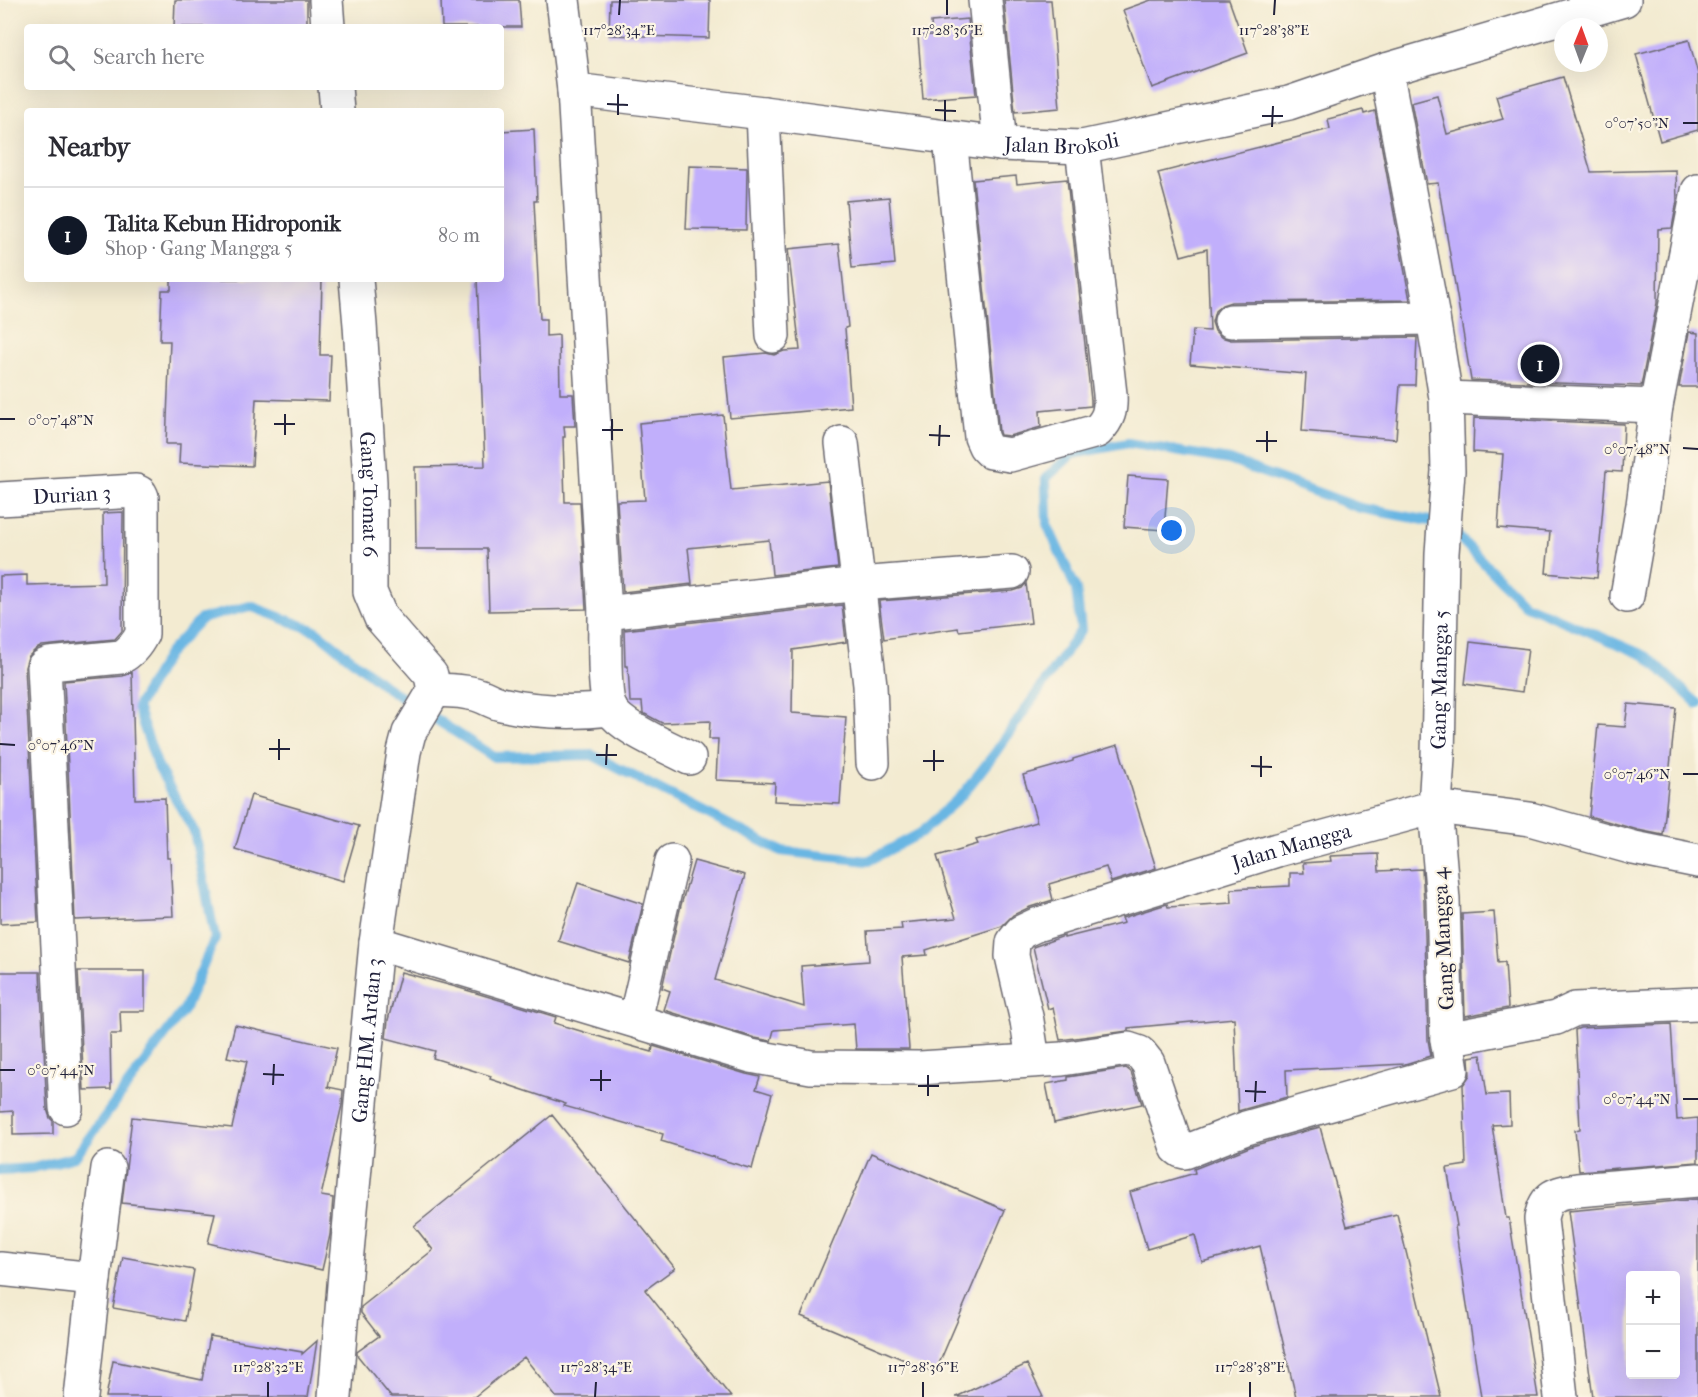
<!DOCTYPE html>
<html lang="en">
<head>
<meta charset="utf-8">
<style>
	:root { --surface:#fff; --page:#f7f7f7; --text:#2b2b33; --muted:#7c7c81; --line:#e1e1e2; --accent:#111827 }
	body { margin:0; font-family:"IM FELL French Canon",serif; background:var(--page); color:var(--text) }
	.controls { position:absolute; right:18px; bottom:18px; display:grid; overflow:hidden; border-radius:6px; box-shadow:0 6px 24px #0002 }
	.controls button { width:54px; height:54px; display:grid; place-items:center; padding:0; border:0; border-bottom:2px solid var(--line); background:var(--surface); color:var(--text); font:30px sans-serif }
	.compass { position:absolute; left:1554px; top:18px; width:54px; height:54px; border-radius:50%; background:var(--surface); box-shadow:0 6px 24px #0002; rotate:1deg }
	.you { position:absolute; left:1172px; top:531px; width:21px; height:21px; margin:-15px; border:4px solid #fff; border-radius:50%; background:#1a73e8; box-shadow:0 0 0 9px #1a73e833 }
	.badge { display:grid; place-items:center; width:39px; height:39px; border-radius:50%; background:var(--accent); color:#fff; font-size:20px; font-weight:700 }
	.pin { position:absolute; translate:-50% -50%; border:3px solid #fff; box-shadow:0 2px 6px #0006 }
	.list { margin:0; padding:0; list-style:none }
	h2 { display:flex; justify-content:space-between; align-items:center; height:78px; margin:0; padding:0 24px; font-size:26px }
	h2 small { font-size:20px; font-weight:400; color:var(--muted) }
	.list li { display:grid; grid-template-columns:39px 1fr auto; gap:18px; align-items:center; box-sizing:border-box; height:96px; padding:0 24px; border-top:2px solid var(--line) }
	.list b { display:block; font-size:22px; white-space:nowrap }
	.list p { margin:0; font-size:20px; white-space:nowrap; color:var(--muted) }
	.list em { font-size:20px; font-style:normal; color:var(--muted) }
	.icon { flex:none; width:33px; height:33px; fill:none; stroke:currentColor; stroke-width:2; stroke-linecap:round; stroke-linejoin:round }
	.map { position:relative; flex:none; width:1698px; height:1397px; overflow:hidden }
	.search { position:absolute; background:var(--surface); box-shadow:0 6px 24px #0002; left:24px; top:24px; width:480px; height:66px; display:flex; align-items:center; gap:15px; box-sizing:border-box; padding:0 21px; border-radius:6px; color:var(--muted); font-size:22px }
	.panel { position:absolute; background:var(--surface); box-shadow:0 6px 24px #0002; left:24px; top:108px; width:480px; height:174px; border-radius:6px }
	.map>svg:first-child { display:block }
	.lines { fill:none; stroke-linecap:round; stroke-linejoin:round }
	.stream { stroke:#69b6e3; stroke-width:10 }
	.building { fill:#c1affb; fill-rule:evenodd }
	.minor-casing { stroke:#6b6870; stroke-width:36 }
	.minor { stroke:#fff; stroke-width:33 }
	.ticks { fill:none; stroke:#22223b; stroke-width:2 }
	.labels { text-anchor:middle; stroke-width:4.5; stroke-linejoin:round; paint-order:stroke }
	.street-label { font-size:21px; fill:#22223b; stroke:#fcf5e5 }
	.ticks-label { font-size:15px; text-anchor:middle; fill:#22223b; stroke:#fcf5e5; stroke-width:4.5; stroke-linejoin:round; paint-order:stroke }
</style>
</head>
<body>
<div class="map">
<svg width="1698" height="1397" viewBox="0 0 1698 1397">
	<rect width="100%" height="100%" fill="#fcf5e5"/>
	<filter id="ink" filterUnits="userSpaceOnUse"><feTurbulence type="fractalNoise" baseFrequency=".0167" numOctaves="2"/><feDisplacementMap in="SourceGraphic" scale="12" xChannelSelector="R" yChannelSelector="G"/><feConvolveMatrix kernelMatrix="1 2 1 2 8 2 1 2 1" color-interpolation-filters="sRGB"/></filter>
	<filter id="wash" filterUnits="userSpaceOnUse"><feTurbulence type="fractalNoise" baseFrequency=".008" numOctaves="4" result="noise"/><feDisplacementMap in="SourceGraphic" scale="24" xChannelSelector="R" yChannelSelector="G"/><feGaussianBlur stdDeviation="1.35" result="paint"/><feColorMatrix in="noise" values="0 0 0 0 0 0 0 0 0 0 0 0 0 0 0 0 0 1.4 0 .05"/><feComposite in="paint" operator="in"/></filter>
	<g filter="url(#wash)">
		<rect width="100%" height="100%" fill="#f3ebd1"/>
		<g class="lines">
			<path class="stream" d="M0,1170l33,-2 42,-11 110,-149 30,-70 -21,-107 -36,-64 -21,-60 31,-53 33,-35 49,-13 66,25 70,56 108,70 98,-2 189,96 87,10 53,-28 42,-39 32,-41 86,-123 -5,-41 -29,-65 -1,-46 26,-24 56,-11 101,17 131,48 86,16 78,80 122,52 52,48"/>
		</g>
		<g id="blocks">
			<path class="building" d="M175,0h132v27h-133z
				M441,0h78l2,27h-79z
				M610,0h100l-1,38 -100,-3z
				M1004,0h47l9,108 -45,4z
				M1151,0h78l19,53 -96,35 -29,-78z
				M968,19l8,76 -53,4 -5,-63 14,-1 -1,-13z
				M1689,40l9,34v56l-38,11 -24,-87z
				M1563,77l28,95 85,-2 1,31 -5,27 -14,1 -1,74 -16,83 -170,-6 -33,-197 -11,1 -16,-82 26,-7 10,39 56,-15 -7,-23z
				M1363,110l1,4 11,-3 35,189 -179,2 -9,3 -7,6 -3,11 3,9 6,6 10,3 186,-3 -2,48h-15l-4,54 -94,-8 4,-57 -116,-10 3,-34 17,1 -3,-82 -26,7 -23,-83 172,-44 -2,-10z
				M534,129l3,72h-3l6,118h6v17l13,-1 1,59h13l2,32h-11l1,11h-2l2,65h15l6,107 -97,2 -2,-62h-71l-1,-82 70,-1 -8,-187h24v-148z
				M689,166l58,2 -1,62 -60,-1z
				M1016,176l1,8 50,-5 24,221v6l-51,5 1,16 -32,9 -9,-1 -1,-3 -26,-252z
				M889,197l6,67 -43,4 -6,-67z
				M839,244l9,83 -3,1 6,79 -121,11 -6,-61 42,-4 8,2 10,-4 16,-1 -12,-101z
				M171,279h151l-2,76h11l-2,46 -73,-2 -4,67 -73,-3 1,-19h-14l4,-103h-10l2,-51h9z
				M1689,332l9,1v54h-19z
				M723,415l8,75 97,-9 10,87 -66,7 -3,-35 -81,8 4,36 -69,8 -6,-91 28,-1 -6,-77z
				M1474,418l150,6 -2,48 -16,-1 -9,107 -51,-5 4,-41 -52,-4 5,-74 -30,-2z
				M1128,476l40,3 -4,51 -40,-3z
				M123,512l-1,119 -7,8 -73,7 -6,3 -8,8 -3,10 13,255 -38,2v-348l27,-1v10l77,-2 -1,-70z
				M1026,583l5,40 -72,8 -1,-3 -74,11 -5,-38 134,-10 9,-3z
				M842,605l4,37 -53,8 -1,63 54,4 -6,87 -66,-3 1,-18 -59,-3 2,-41h-9l1,-18 -48,2 -19,-10 -1,-11h-12l-2,-36h-3l-1,-36z
				M1470,642l58,7 -6,43 -57,-8z
				M132,672l3,127 30,-1 2,60h3l3,58 -98,4 -11,-239 59,-5z
				M1628,704l48,4 -13,127 -25,-5 -49,-14 9,-91 27,2z
				M1118,745l38,123 -45,14 -5,-15 -57,17 4,16 -23,7 -17,8 -11,11 -76,24 1,5 -25,2 7,92h-53l-2,-25 -80,6 -3,11 -16,-3 -91,-28 6,-19 -8,-3 19,-83 13,-44 51,14 -30,105 89,27 -3,-41 68,-5 -2,-30 35,-2 -1,-6 55,-5 -19,-62 41,-12 -2,-4 61,-18 -14,-47 50,-14v-2z
				M251,795l108,31 -16,55 -108,-32z
				M1378,854l1,17 43,-2 2,32 4,139 3,16 -26,8 -119,6 1,27 -49,14 -4,-93 -106,10v3l-68,9 -7,-33 -5,2 -15,-62 31,-11v2l60,-15 -2,-5 45,-14 1,3 64,-4 -1,-14 59,-3v-13h14l-1,-10 28,-2 -1,-5z
				M578,883l65,21 -14,59 -71,-22z
				M1494,912l4,51 7,-1 3,46 -43,8 -3,-102z
				M78,971h67v40h-25l1,23h-11l1,55 -27,1z
				M0,972h40l7,137 3,9 3,3v13l-40,1v-24l-13,1z
				M401,972l55,15 87,26 13,4 -2,6 63,19 35,10 1,-6 93,28 14,3 -4,12 16,5 -20,75 -91,-28 2,-7 -99,-28 2,-2 -76,-25 1,-3 -58,-18 2,-7 -49,-13 2,-18z
				M1671,1024l6,96 21,-2v44l-119,9 -4,-41 5,-1 -5,-99 5,-2z
				M235,1025l102,23 -9,39 15,3 -1,15 -21,91 12,2 -3,37 -8,35 -114,-27 7,-30 -93,-10 10,-86 100,11 15,-67 -20,-4z
				M1481,1055l6,40 22,-1 1,30 -18,1 14,93h3l29,179h-57l-26,-171h2l-10,-58 19,-3 -3,-80 7,-10 -1,-18z
				M1126,1068l5,4 11,32 -88,19 -8,-39 22,-4v-3z
				M552,1115l123,153 -30,22 86,107h-175l-32,-40 -50,40h-83l-34,-42v-3l22,-16 -18,-23v-6l72,-57 -19,-24z
				M1320,1127l27,99 50,-12 44,183h-145l-36,-151 -58,16 -7,-27 -48,14 -17,-57 65,-19 -1,-4 58,-23z
				M871,1153l134,57 -70,163 -134,-57z
				M1698,1199v198h-105l-25,-186zM1630,1275h46v99h-46z
				M123,1257l71,13 -9,51 -72,-13z
				M210,1336l92,16v2l15,-13 -9,56h-202l7,-36 89,19z
				M1027,1364l16,33h-87z"/>
		</g>
	</g>
	<g filter="url(#ink)">
		<use href="#blocks" fill-opacity="0" stroke="#6b6870" stroke-width="1.5"/>
		<g class="lines">
			<defs>
				<g id="minor">
					<path d="M326,0l2,27"/>
					<path id="s1" d="M563,0l11,90 189,23 237,31 82,3 207,-44 97,-33 238,-70"/>
					<path d="M985,0l15,144"/>
					<path d="M335,87l2,24"/>
					<path d="M574,90l31,523c0,20 -2,83 6,97 12,19 58,37 78,48"/>
					<path d="M763,113l10,223"/>
					<path d="M950,138l31,299 4,9 6,6 19,3 87,-24c12,-12 14,-21 13,-37l-28,-247"/>
					<path id="s2" d="M356,279l4,46 10,157v110l11,26 50,57 3,16"/>
					<path d="M1231,321l202,-3"/>
					<path d="M1446,398l210,8"/>
					<path d="M842,443l28,242 3,78"/>
					<path id="s3" d="M0,499l136,-8 4,2 2,4v137c-5,10 -11,18 -21,23l-72,7 -5,2 22,442"/>
					<path d="M1627,596l16,-91 13,-99 42,-215"/>
					<path d="M605,613l254,-29 153,-12"/>
					<path d="M434,691c13,-1 27,0 41,3 9,2 17,8 26,10 35,8 74,9 110,5"/>
					<path id="s4" d="M376,943l375,113 60,11 109,1 142,-9 66,-10 12,4 8,10 29,85 4,3 4,1 61,-24 206,-58 -5,-31 -4,-139 -8,-93 3,-50 4,-204 6,-82 -2,-73 -13,-80 -47,-248"/>
					<path d="M635,1020l37,-159"/>
					<path d="M1447,1039l109,-21 19,-9 123,-5"/>
					<path id="s5" d="M1033,1060l-6,-39 -15,-65 1,-14 8,-10 15,-7 241,-75 158,-43 95,12 104,29 64,13"/>
					<path d="M0,1269l94,10 14,-111"/>
					<path d="M81,1397l13,-118"/>
					<path id="s6" d="M335,1397l10,-124 31,-330 28,-191 5,-19 25,-42"/>
					<path d="M1561,1397l-20,-178c4,-24 15,-26 36,-29l121,-10"/>
				</g>
			</defs>
			<use href="#minor" class="minor-casing"/>
			<use href="#minor" class="minor"/>
		</g>
	</g>
	<path class="ticks" d="M619,15l1,-15M947,15v-15M1274,15l1,-15M607,104l21,1M935,110l21,1M618,115v-21M1262,116h21M945,121v-21M1683,123h15M1272,127l1,-21M0,419h15M274,424h21M602,430h21M285,435v-21M929,435l21,1M612,440v-21M1256,441h21M939,446l1,-21M1683,448l15,1M1267,452v-21M0,744l15,1M269,749h21M596,755h21M279,760v-21M923,761h21M606,765l1,-21M1251,766l21,1M934,771v-21M1683,774h15M1261,777v-21M0,1070h15M263,1074l21,1M590,1080h21M273,1085l1,-21M918,1086h21M601,1091v-21M1245,1091l21,1M928,1096v-21M1683,1099h15M1255,1102l1,-21M268,1397v-15M595,1397l1,-15M923,1397v-15M1250,1397v-15"/>
	<g class="labels">
		<g class="street-label">
			<text dy="7" stroke="none"><textPath href="#s1" startOffset="582">Jalan Brokoli</textPath></text>
			<text dy="7" stroke="none"><textPath href="#s3" startOffset="72">Durian 3</textPath></text>
			<text dy="7" stroke="none"><textPath href="#s2" startOffset="216">Gang Tomat 6</textPath></text>
			<text dy="7" stroke="none"><textPath href="#s4" startOffset="1566">Gang Mangga 5</textPath></text>
			<text dy="7" stroke="none"><textPath href="#s5" startOffset="417">Jalan Mangga</textPath></text>
			<text transform="translate(1443 939) rotate(-93)" y="7">Gang Mangga 4</text>
			<text dy="7" stroke="none"><textPath href="#s6" startOffset="358">Gang HM. Ardan 3</textPath></text>
		</g>
	</g>
	<g class="ticks-label">
		<text x="619" y="35">117°28'34"E</text>
		<text x="947" y="35">117°28'36"E</text>
		<text x="1274" y="35">117°28'38"E</text>
		<text x="1637" y="128">0°07'50"N</text>
		<text x="61" y="425">0°07'48"N</text>
		<text x="1637" y="454">0°07'48"N</text>
		<text x="61" y="750">0°07'46"N</text>
		<text x="1637" y="779">0°07'46"N</text>
		<text x="61" y="1075">0°07'44"N</text>
		<text x="1637" y="1104">0°07'44"N</text>
		<text x="268" y="1372">117°28'32"E</text>
		<text x="596" y="1372">117°28'34"E</text>
		<text x="923" y="1372">117°28'36"E</text>
		<text x="1250" y="1372">117°28'38"E</text>
	</g>
</svg>
<div class="controls">
<button>+</button>
<button>−</button>
</div>
<svg class="compass" viewBox="-18 -18 36 36"><path d="M0-13l5 13h-10z" fill="#e53935"/><path d="M0 13l5-13h-10z" fill="#7c7c81"/></svg>
<div class="you"></div>
<div class="pin badge" style="left:1540px;top:364px">1</div>
<div class="search"><svg class="icon" aria-label="search" viewBox="0 0 24 24"><circle cx="10" cy="10" r="6"/><path d="M15 15l6 6"/></svg>Search here</div>
<section class="panel">
<h2>Nearby<small></small></h2>
<ul class="list">
<li><span class="badge">1</span><div><b>Talita Kebun Hidroponik</b><p>Shop · Gang Mangga 5</p></div><em>80 m</em></li>
</ul>
</section>
</div>
</body>
</html>
